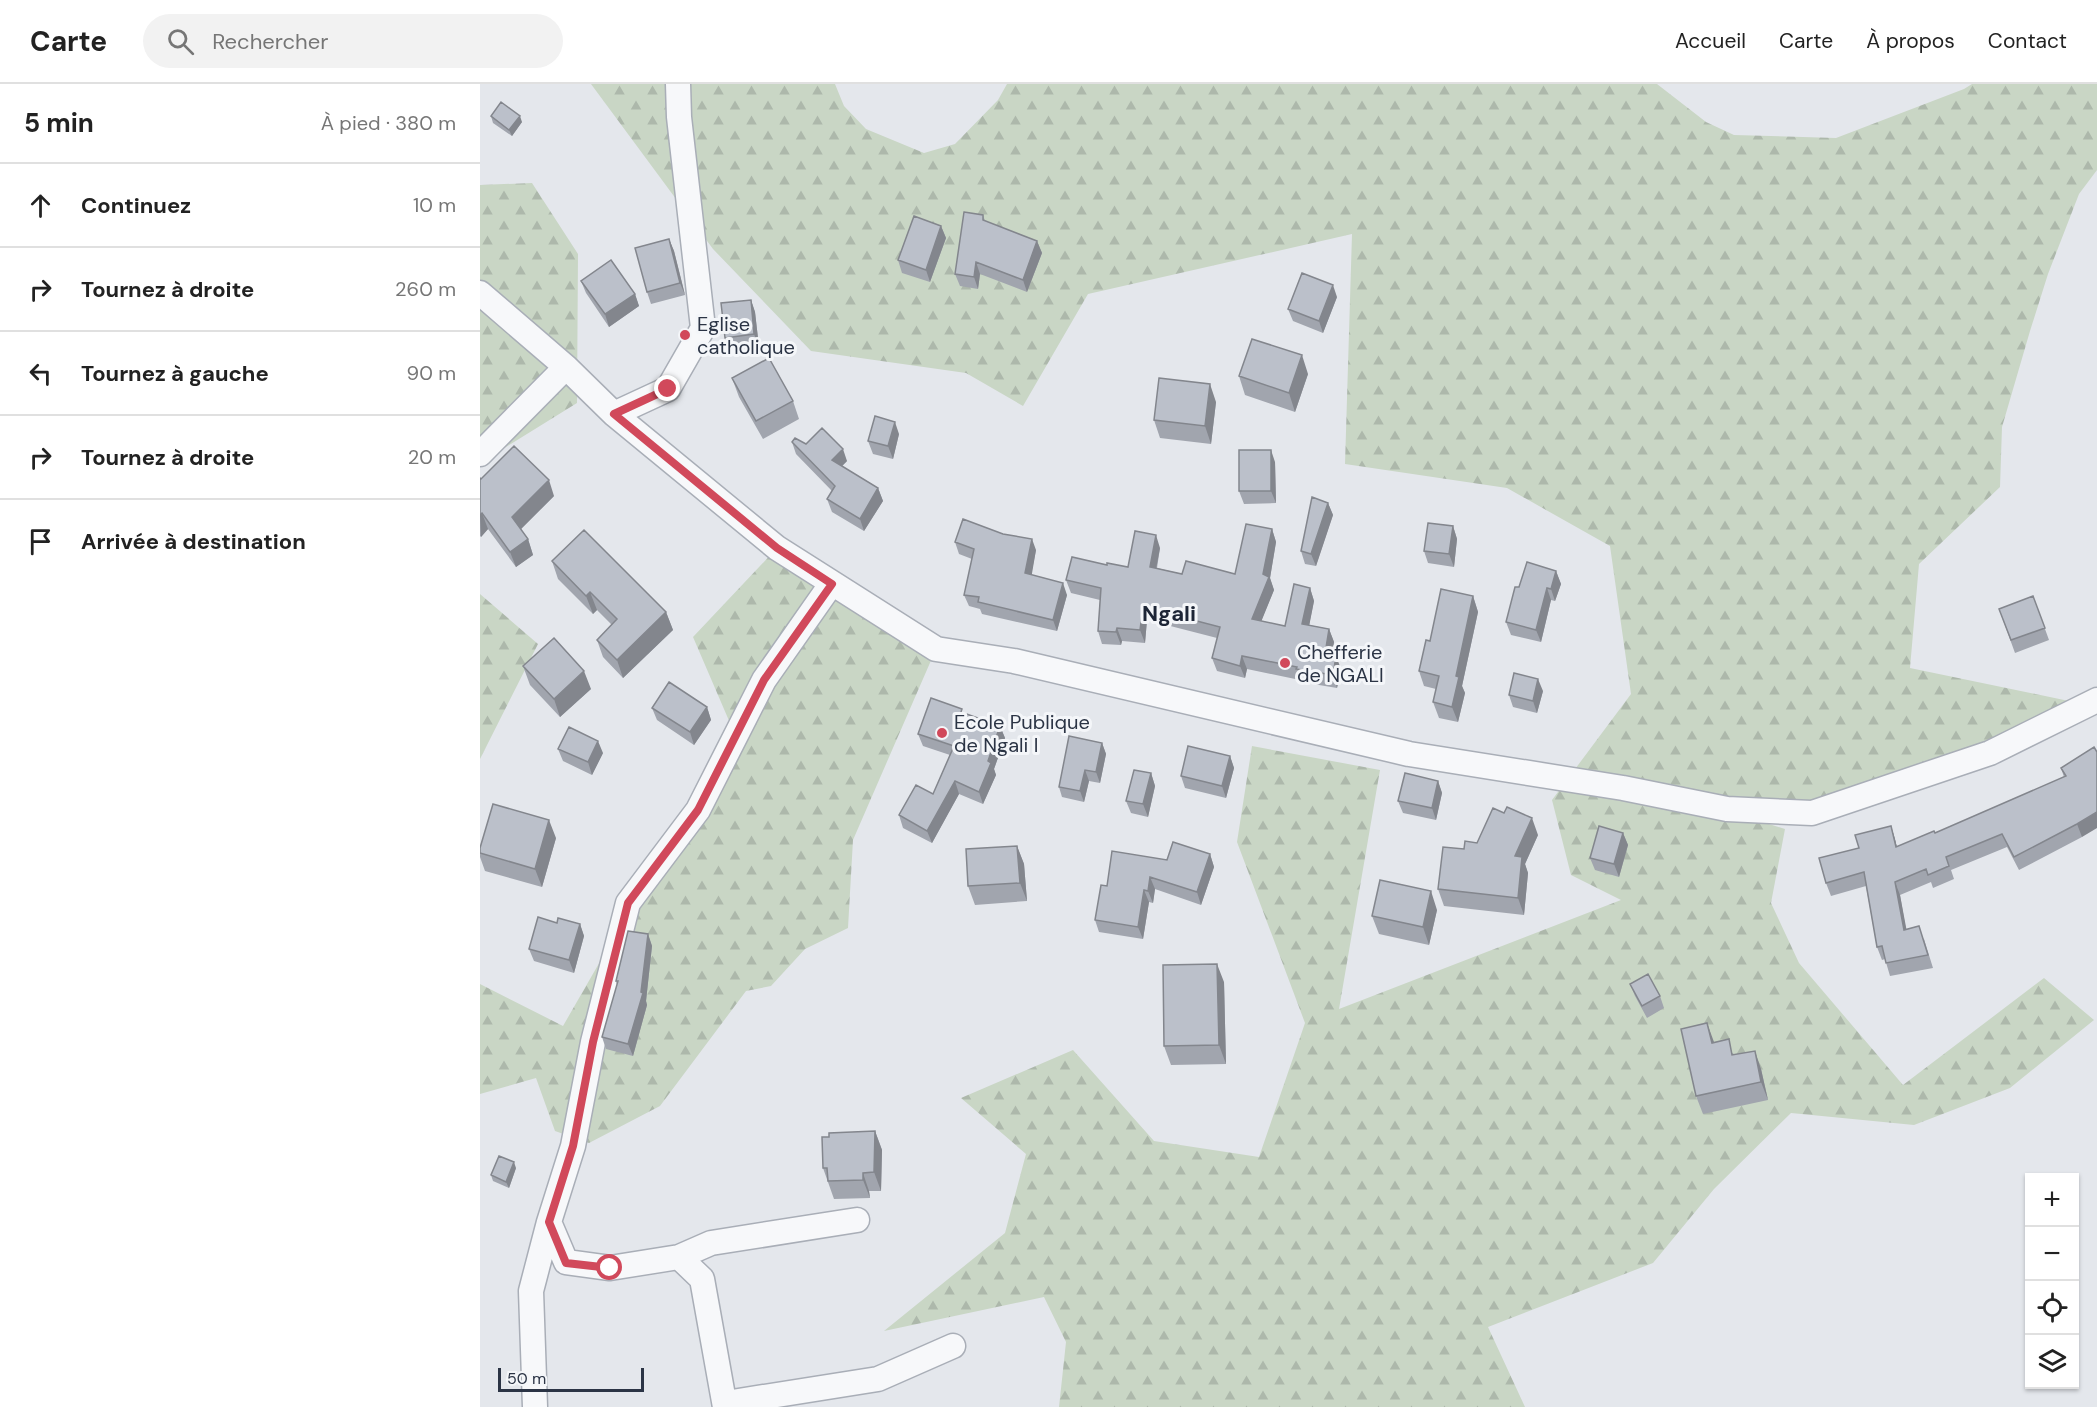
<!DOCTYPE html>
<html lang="fr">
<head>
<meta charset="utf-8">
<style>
	:root { --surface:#fff; --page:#f2f2f2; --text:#222; --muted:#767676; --line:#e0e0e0 }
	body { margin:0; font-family:"DM Sans",sans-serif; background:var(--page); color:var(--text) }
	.controls { position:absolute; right:18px; bottom:18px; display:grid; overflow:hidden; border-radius:0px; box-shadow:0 2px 4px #0004 }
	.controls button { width:54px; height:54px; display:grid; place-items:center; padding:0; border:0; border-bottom:2px solid var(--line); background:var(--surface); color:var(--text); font:30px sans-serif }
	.scale { position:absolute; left:18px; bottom:15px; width:146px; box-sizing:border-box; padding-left:6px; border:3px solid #2b3445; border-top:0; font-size:16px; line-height:21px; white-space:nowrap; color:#2b3445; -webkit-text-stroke:4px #f4f6f9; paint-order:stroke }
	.stop { position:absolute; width:18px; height:18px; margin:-14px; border:4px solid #d1495b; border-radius:50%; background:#fff }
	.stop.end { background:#d1495b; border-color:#fff; box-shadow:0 2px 6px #0008 }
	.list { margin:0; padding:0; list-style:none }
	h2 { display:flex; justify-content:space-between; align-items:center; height:78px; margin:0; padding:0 24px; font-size:26px }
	h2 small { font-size:20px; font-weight:400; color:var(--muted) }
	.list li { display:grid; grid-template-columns:39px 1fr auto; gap:18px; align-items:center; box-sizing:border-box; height:84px; padding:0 24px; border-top:2px solid var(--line) }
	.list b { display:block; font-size:22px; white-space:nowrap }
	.list em { font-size:20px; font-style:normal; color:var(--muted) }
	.icon { flex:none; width:33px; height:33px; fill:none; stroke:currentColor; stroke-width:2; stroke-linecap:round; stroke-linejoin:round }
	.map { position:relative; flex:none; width:1617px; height:1323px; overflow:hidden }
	header { display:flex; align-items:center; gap:36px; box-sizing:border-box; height:84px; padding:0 30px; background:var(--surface); border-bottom:2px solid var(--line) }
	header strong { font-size:28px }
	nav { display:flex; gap:33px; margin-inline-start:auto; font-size:21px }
	.search { width:420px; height:54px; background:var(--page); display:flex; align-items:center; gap:15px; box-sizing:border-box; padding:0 21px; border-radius:33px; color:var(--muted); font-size:22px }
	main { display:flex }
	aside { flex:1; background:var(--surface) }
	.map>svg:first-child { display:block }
	.forest { fill:url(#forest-firs) }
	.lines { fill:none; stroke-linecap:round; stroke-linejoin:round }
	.minor-casing { stroke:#a9aeb7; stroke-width:27 }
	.minor { stroke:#f7f8fa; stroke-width:24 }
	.wall { fill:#a1a5ae }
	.shaded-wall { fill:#83868d }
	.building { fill:#bbc0ca; stroke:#83868d; stroke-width:1.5 }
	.route { stroke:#d1495b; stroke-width:8 }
	.poi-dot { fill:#d1495b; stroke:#f4f6f9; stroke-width:2 }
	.labels { text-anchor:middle; stroke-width:6; stroke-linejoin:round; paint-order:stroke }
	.poi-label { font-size:20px; fill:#2b3445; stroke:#f4f6f9; text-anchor:start }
	.quarter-label { font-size:22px; font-weight:bold; fill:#1d2536; stroke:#f4f6f9 }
</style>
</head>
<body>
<header>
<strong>Carte</strong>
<div class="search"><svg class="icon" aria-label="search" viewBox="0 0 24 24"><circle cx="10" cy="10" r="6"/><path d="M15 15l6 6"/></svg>Rechercher</div>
<nav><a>Accueil</a><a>Carte</a><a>À propos</a><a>Contact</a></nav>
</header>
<main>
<aside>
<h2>5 min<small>À pied · 380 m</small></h2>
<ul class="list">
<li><svg class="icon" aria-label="ahead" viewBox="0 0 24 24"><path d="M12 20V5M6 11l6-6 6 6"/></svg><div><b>Continuez</b></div><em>10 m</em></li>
<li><svg class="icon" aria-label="right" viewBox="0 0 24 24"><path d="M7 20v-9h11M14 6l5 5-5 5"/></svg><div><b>Tournez à droite</b></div><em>260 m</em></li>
<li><svg class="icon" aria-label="left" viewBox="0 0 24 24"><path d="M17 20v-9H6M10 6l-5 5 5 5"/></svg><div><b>Tournez à gauche</b></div><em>90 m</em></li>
<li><svg class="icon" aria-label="right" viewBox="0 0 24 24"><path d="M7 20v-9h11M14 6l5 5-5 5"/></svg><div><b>Tournez à droite</b></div><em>20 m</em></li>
<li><svg class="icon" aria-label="arrive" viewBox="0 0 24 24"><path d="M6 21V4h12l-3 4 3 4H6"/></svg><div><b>Arrivée à destination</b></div></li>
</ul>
</aside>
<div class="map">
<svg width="1617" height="1323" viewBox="0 0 1617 1323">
	<defs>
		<pattern id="forest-firs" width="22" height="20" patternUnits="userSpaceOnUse" patternTransform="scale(1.5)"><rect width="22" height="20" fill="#c9d6c5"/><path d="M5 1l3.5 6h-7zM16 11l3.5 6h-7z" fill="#adb8ab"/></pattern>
	</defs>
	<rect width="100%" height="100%" fill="#e4e7ec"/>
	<path class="forest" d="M111,0h244l9,22 22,23 58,24 31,-9 43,-44 9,-16h650l49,38 28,13 102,3 128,-49 8,-5h125v86l-18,24 -31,80 -18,57 -28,96 -2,60 -81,77 -9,104 178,37 -276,108h-78l51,16 -14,74 28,60 104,122 141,-107 50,42 -84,68 -96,37 -123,-12 -77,76 -61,74 -165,64 37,80h-466l7,-65 -22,-45 -160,34 121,-98 21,-79 -65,-56 112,-48 81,91 105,16 46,-134 -68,-181 15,-96 128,24 -41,239 282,-109 -50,-25 -19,-75 79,-106 -21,-148 -103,-58 -162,-24 7,-230 -264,60 -65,112 -57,-33 -155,-22 -98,-102z
		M52,99l46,71 -1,149 -97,60v-278z
		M297,464l159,101 -83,191 -5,88 -43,21 -34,37 -25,5 -86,115 -71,37 -34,-12 -19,-53 -56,16v-110l83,42 170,-296 -40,-93z
		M0,510l58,50 -58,115z"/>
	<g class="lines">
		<defs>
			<path id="minor" d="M0,209l86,74 48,47 163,134 159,101 78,12 395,93 214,34 104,21 85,4 178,-60 107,-53
				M134,330l54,-25 35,-61 -24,-211 -1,-33
				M0,370l86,-87
				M199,1173l32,-14 146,-23
				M246,1319l152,-24 75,-33
				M55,1323l-4,-116 18,-69
				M245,1323l-23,-128 -23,-22 -69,11 -44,-6 -17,-40 24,-76 20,-104 35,-139 70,-93 66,-130 68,-97"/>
		</defs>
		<use href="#minor" class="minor-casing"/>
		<use href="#minor" class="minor"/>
	</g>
	<path class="wall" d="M11,32l31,6 -10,14 -19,-13z
		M503,131l2,6 52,20 5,12 -15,39 -47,-18 -2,15 -18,-3 -5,-12z
		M461,142l5,12 -16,44 -28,-9 -4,-13z
		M189,155l5,12 11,44 -34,9 -4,-12z
		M101,197l54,13 4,12 -30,21 -23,-34z
		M857,213l-14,36 -30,-12 -5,-12z
		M271,216l4,12 4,35 -29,3 -5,-12z
		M828,290l-13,38 -50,-17 -6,-19z
		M252,294l61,23 6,18 -36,20 -24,-42z
		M736,318l-5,42 -51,-6 -6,-18z
		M419,350l-6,25 -20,-5 -5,-13z
		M312,358l14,2 41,17 -5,5 36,22 5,13 -19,30 -32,-19 -5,-13 5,-8 -36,-37z
		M795,378l1,41 -32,1 -5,-13z
		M0,394l74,18 -33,33 7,10 5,16 -17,12 -28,-38 -7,8 -1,-1z
		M848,419l5,12 -17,51 -11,-2 -4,-13z
		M973,442l4,13 -3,28 -26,-4 -4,-12z
		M792,445l4,13 -6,36 4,12 -13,31 24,5 25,-38 4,13 -5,24 20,4 5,13 -2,13 9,14 -4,19 -36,-6 -1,-2 -53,-11 -2,9 -28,-7 -5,-13 5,-20 -70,-18 -2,23 -23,-2 -1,4 -19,-1 -4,-13 2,-31 -29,-7 -5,-13 41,-15 21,2 32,-19 -3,20 25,6h53z
		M475,458l81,8 -5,25 36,20 -10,36 -75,-17 -2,-5 -11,-3 -5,-11 8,-36 -13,-5z
		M72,477l114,51 7,18 -50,48 -20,-21 -6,-17 15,-15 -15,-15 -4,4 -35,-35z
		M1076,487l5,13 -6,17 -4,-1 -10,42 -30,-7 -5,-13 13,-35z
		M993,512l5,16 -16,74 3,7 -7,29 -19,-4 -6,-16 3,-13 -12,-3 -5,-15 11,-30z
		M1553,512l16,44 -34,13 -16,-44z
		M43,582l68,23 -31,28 -30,-32z
		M1063,607l-6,22 -24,-6 -4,-12z
		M227,623l4,13 -17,25 -37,-25 -5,-12z
		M484,629l36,13 5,12 -11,31 2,6 -13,29 -24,-10 -27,49 -29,-15 -4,-13 34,-21 17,-39 -27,-9 -5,-12z
		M622,659l4,11 -6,29 -11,-2 -5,21 -22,-5 -3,-10z
		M1614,663l-12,90 -63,33 -12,-23 -56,23 3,9 -21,9 -2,-6 -31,13 6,35 18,9 9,29 -43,8 -5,-17 -3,1 -5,-13 -11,-61 -35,10 -5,-13 33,-35 32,-22 6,21 38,-14 129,-56 -3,-9z
		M78,665l45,4 -11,22 -29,-14z
		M750,672l4,12 -8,30 -41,-10 -4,-12z
		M671,689l4,13 -7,31 -17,-4 -5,-12z
		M958,697l4,12 -6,27 -33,-7 -5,-12z
		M1143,749l5,12 -9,32 -24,-7 -5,-12z
		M1058,751l-13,29 3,9 -4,42 -80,-9 -6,-17 26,-40z
		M76,754l-14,49 -57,-16 -5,-14v-9z
		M537,762l7,18 3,37 -52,4 -7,-19z
		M730,770l4,13 -13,38 -46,-16 -2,14 -4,-1 -6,37 -44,-7 -4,-12 12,-34 60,-26z
		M957,826l-8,35 -50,-11 -7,-18z
		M100,840l4,12 -10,37 -40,-12 -5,-12z
		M168,850l4,12 -6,55 1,4 -14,51 -27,-7 -4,-12 15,-52 -1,-4z
		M744,898l2,82 -55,1 -7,-19z
		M1150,900l30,12 4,12 -17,10 -12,-22z
		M1234,959l47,26 7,31 -65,14 -7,-18z
		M395,1047l7,19 -1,41h-12l1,7 -36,1 -11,-31z
		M36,1084l-7,20 -16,-7 -2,-6z"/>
	<path class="shaded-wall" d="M40,32l2,6 -10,14 -3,-6z
		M461,142l5,12 -16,44 -4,-12z
		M189,155l5,12 11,44 -5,-12z
		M557,157l5,12 -15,39 -4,-12z
		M496,178l4,12 -2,15 -4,-12z
		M853,201l4,12 -14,36 -4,-12z
		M155,210l4,12 -30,21 -4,-13z
		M271,216l4,12 4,35 -5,-13z
		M822,271l6,19 -13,38 -6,-19z
		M730,300l6,18 -5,42 -6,-18z
		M415,338l4,12 -6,25 -5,-13z
		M363,365l4,12 -11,11 -4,-12z
		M791,366l4,12 1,41 -5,-12z
		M69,396l5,16 -37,37 -5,-16z
		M398,404l5,13 -19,30 -4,-12z
		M848,419l5,12 -17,51 -5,-12z
		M2,429l6,16 -7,8 -1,-21z
		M973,442l4,13 -3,28 -5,-13z
		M792,445l4,13 -6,36 4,12 -17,42 -5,-13 11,-45z
		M676,451l4,13 -6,32 -4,-13z
		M48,455l5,16 -17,12 -6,-15z
		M552,455l4,11 -6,35 -5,-12z
		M1076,487l5,13 -6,17 -4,-12z
		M583,499l4,12 -10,36 -4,-11z
		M830,504l4,13 -7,36 -5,-13z
		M1067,504l4,12 -10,42 -5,-12z
		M110,508l7,18 -4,4 -7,-18z
		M993,512l5,16 -16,74 3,7 -7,29 -6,-15 4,-31z
		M663,523l4,13 -2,23 -5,-13z
		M186,528l7,18 -50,48 -6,-18z
		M637,544l5,13 -1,4 -5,-13z
		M849,545l5,13 -4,25 -5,-13z
		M762,572l5,13 -2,9 -5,-12z
		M856,572l5,13 -4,19 -4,-13z
		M104,587l7,18 -31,28 -6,-18z
		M1058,595l5,12 -6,22 -4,-12z
		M227,623l4,13 -17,25 -4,-13z
		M520,642l5,12 -11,31 2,6 -13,29 -4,-12 9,-31z
		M118,657l5,12 -11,22 -4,-13z
		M622,659l4,11 -6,29 -4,-11z
		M750,672l4,12 -8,30 -4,-12z
		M605,686l4,11 -5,21 -4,-11z
		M671,689l4,13 -7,31 -5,-13z
		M475,697l4,13 -27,49 -5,-12z
		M958,697l4,12 -6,27 -4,-12z
		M1617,728v16l-15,9 -5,-13z
		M1052,734l6,17 -13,29 3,9 -4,42 -6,-17 -3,-42z
		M69,736l7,18 -14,49 -7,-18z
		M1411,742l4,13 5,22 -4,-14z
		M1143,749l5,12 -9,32 -5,-13z
		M537,762l7,18 3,37 -7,-18z
		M730,770l4,13 -13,38 -4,-13z
		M670,793l5,12 -2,14 -5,-12z
		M1415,798l5,13 9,48 -5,-13z
		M664,806l5,12 -6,37 -5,-12z
		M951,807l6,19 -8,35 -6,-18z
		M100,840l4,12 -10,37 -5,-13z
		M168,850l4,12 -6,55 1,4 -14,51 -5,-12 13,-52z
		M737,880l7,18 2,82 -7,-19z
		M1227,939l7,19 4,19 -6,-18z
		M1275,967l6,18 7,31 -7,-18z
		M395,1047l7,19 -1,41 -7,-19z
		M34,1078l2,6 -7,20 -3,-6z
		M383,1089l6,18 1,7 -7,-18z"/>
	<path class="building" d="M21,18l19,14 -11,14 -18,-14z
		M484,128l19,3v5l54,21 -14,39 -47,-18 -2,15 -19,-3z
		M434,132l27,10 -15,44 -28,-10z
		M189,155l11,44 -33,9 -12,-44z
		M131,176l24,34 -30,20 -24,-33z
		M822,189l31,12 -14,36 -31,-12z
		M271,216l3,34 -29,4 -4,-35z
		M772,255l50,16 -13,38 -50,-17z
		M289,274l24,43 -37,20 -24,-43z
		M679,294l51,6 -5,42 -51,-6z
		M395,332l20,6 -7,24 -20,-5z
		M342,344l21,21 -11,11 46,28 -18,31 -33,-20 8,-13 -43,-44 3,-4 11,6z
		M34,362l35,34 -37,37 16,22 -18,13 -28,-39 -2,3v-38l1,1z
		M759,366h32v41h-32z
		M832,413l16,6 -17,51 -10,-3z
		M483,435l40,15 29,5 -7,34 38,10 -10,37 -75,-18 1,-5 -15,-2 10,-46 -19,-7z
		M948,439l25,3 -4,28 -25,-3z
		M766,440l26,5 -9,45 6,3 -17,42 33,7 9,-42 16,4 -8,36 27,5 -4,25 11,2 -3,19 -37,-6 1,-2 -55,-11 -2,10 -28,-8 8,-31 -77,-20 -3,23 -23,-2 -1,4 -18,-1 3,-43 -35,-8 6,-23 35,8v-2l21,4 7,-36 21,4 -6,32 32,7 4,-13 49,13z
		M104,446l82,82 -49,48 -20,-20 20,-21 -27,-27 -4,4 -34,-35z
		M1047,478l29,9 -5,18 -4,-1 -11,42 -30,-8 9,-35h4z
		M961,505l32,7 -17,80 3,1 -7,30 -19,-5 6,-26 -20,-5 7,-31 4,1z
		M1553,512l12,32 -34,12 -12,-31z
		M74,554l30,33 -30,28 -31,-33z
		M1034,589l24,6 -5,22 -24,-6z
		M189,598l38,25 -17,25 -38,-24z
		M451,614l31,11 -1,3 39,14 -12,35 3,2 -12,29 -24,-11 -28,50 -28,-16 17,-30 17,9 21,-48 -36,-12z
		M89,643l29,14 -10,21 -30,-13z
		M589,652l33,7 -6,29 -11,-2 -5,21 -21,-4z
		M708,662l42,10 -8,30 -41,-10z
		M1614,663l3,5v60l-20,12 -63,33 -12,-23 -56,23 3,9 -21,9 -2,-6 -31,13 9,48 15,-4 9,29 -42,8 -4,-17 -5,1 -13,-75 -38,11 -7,-25 40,-10 -4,-13 36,-9 5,21 38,-16 1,2 131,-57 -5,-8z
		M654,686l17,3 -8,31 -17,-3z
		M925,689l33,8 -6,27 -34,-7z
		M13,720l56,16 -14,49 -55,-16v-5z
		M1027,723l25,11 -17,38 7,1 -4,41 -80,-9 5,-42 21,2 1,-8 12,2 16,-35 11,5z
		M1119,742l24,7 -9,31 -24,-6z
		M693,758l37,12 -13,38 -47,-15 -2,14 -4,-1 -6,37 -43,-7 6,-35 6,1 5,-35 55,9z
		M537,762l3,37 -52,3 -2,-37z
		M900,796l51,11 -8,36 -51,-11z
		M58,833l19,6 1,-5 22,6 -11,36 -40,-11z
		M148,847l20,3 -7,58 2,1 -15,51 -26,-7 16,-56h-2z
		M737,880l2,81 -55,1 -1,-81z
		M1168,890l12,22 -18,10 -12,-22z
		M1227,939l5,20 17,-4 3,16 23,-4 6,31 -65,14 -15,-67z
		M395,1047l-1,41 -11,1v7l-35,1 -1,-13h-4l-1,-31h7v-4z
		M19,1072l15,6 -8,20 -15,-7z"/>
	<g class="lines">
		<path class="route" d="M130,1184l-44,-5 -17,-41 24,-76 20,-104 35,-139 70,-93 66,-130 68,-96 -55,-36 -163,-134 54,-25"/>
	</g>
	<g class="poi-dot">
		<circle cx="205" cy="251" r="6"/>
		<circle cx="805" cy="579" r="6"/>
		<circle cx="462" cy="649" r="6"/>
	</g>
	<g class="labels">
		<g class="poi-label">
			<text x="217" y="247">Eglise<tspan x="217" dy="23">catholique</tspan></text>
			<text x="817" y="575">Chefferie<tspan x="817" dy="23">de NGALI</tspan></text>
			<text x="474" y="645">Ecole Publique<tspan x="474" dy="23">de Ngali I</tspan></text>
		</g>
		<g class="quarter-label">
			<text x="689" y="537">Ngali</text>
		</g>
	</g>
</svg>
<div class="controls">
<button>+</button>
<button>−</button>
<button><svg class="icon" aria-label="locate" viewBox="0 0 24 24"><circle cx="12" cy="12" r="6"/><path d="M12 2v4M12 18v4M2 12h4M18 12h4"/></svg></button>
<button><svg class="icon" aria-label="layers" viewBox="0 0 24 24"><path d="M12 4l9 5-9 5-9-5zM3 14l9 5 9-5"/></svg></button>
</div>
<div class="scale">50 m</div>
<div class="stop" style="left:130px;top:1184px"></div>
<div class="stop end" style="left:188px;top:305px"></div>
</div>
</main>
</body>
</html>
